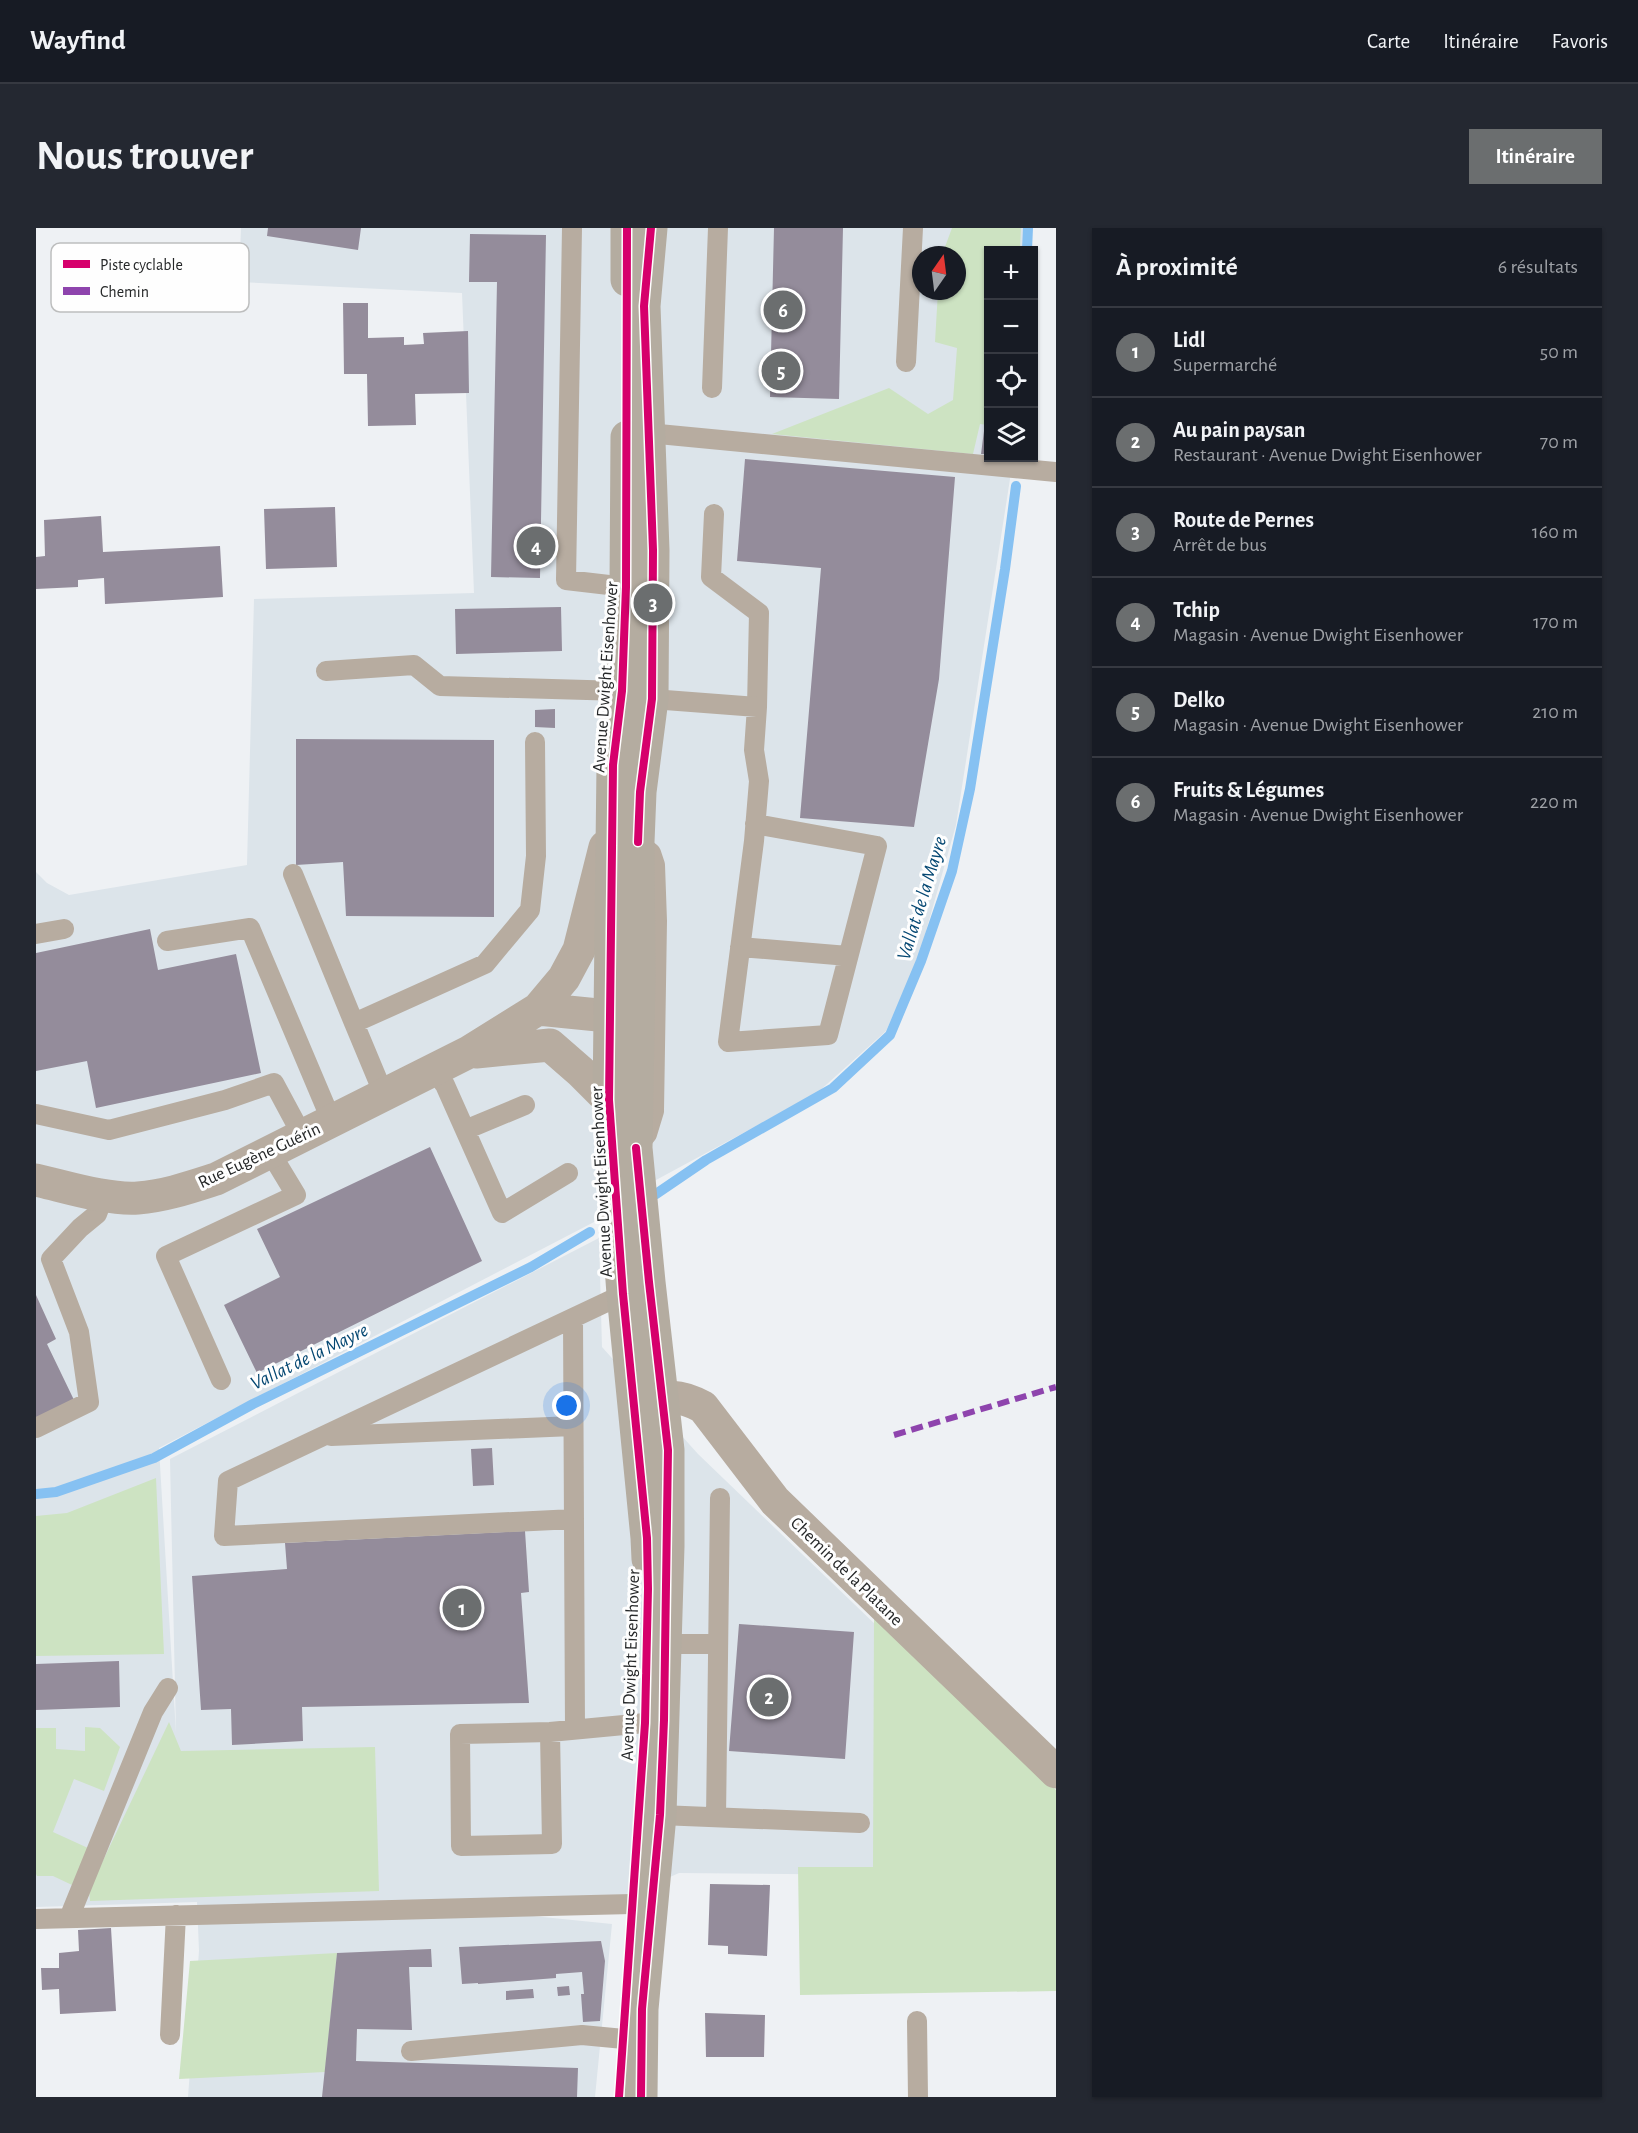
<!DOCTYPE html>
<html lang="fr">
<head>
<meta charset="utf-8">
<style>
	:root { --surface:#171b24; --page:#242831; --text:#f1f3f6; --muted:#9ea1a6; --line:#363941; --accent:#6b6e6f }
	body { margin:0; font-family:"Alegreya Sans",sans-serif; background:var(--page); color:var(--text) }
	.controls { position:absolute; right:18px; top:18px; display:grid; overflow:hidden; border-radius:0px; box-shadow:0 2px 4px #0004 }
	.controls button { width:54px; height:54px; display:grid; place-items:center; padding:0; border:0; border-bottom:2px solid var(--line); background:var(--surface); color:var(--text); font:30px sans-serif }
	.compass { position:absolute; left:876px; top:18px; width:54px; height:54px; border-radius:50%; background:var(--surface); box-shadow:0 2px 4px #0004; rotate:14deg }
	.you { position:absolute; left:531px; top:1178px; width:21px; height:21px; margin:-15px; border:4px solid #fff; border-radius:50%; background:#1a73e8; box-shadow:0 0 0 9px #1a73e833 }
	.badge { display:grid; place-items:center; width:39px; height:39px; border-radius:50%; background:var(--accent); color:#fff; font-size:20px; font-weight:700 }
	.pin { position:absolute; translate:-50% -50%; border:3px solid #fff; box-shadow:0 2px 6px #0006 }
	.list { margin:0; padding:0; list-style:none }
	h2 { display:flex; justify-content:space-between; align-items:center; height:78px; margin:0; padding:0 24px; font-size:26px }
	h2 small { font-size:20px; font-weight:400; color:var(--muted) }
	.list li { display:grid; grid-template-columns:39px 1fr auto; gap:18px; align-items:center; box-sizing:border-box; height:90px; padding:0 24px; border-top:2px solid var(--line) }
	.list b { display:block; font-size:22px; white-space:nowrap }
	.list p { margin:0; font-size:20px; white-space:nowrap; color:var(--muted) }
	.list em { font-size:20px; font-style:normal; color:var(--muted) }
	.icon { flex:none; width:33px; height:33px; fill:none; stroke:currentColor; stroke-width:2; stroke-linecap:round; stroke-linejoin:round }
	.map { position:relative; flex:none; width:1020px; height:1869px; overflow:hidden; border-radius:0px }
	header { display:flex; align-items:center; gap:36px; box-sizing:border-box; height:84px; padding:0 30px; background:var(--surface); border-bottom:2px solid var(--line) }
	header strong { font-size:28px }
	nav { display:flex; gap:33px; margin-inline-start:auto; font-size:21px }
	.intro { display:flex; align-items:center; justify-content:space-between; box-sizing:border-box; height:144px; padding:0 36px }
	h1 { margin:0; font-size:42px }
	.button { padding:15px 27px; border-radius:0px; background:var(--accent); color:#fff; font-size:21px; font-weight:700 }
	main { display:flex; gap:36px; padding:0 36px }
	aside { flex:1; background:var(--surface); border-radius:0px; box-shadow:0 2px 4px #0004 }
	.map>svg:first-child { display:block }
	.built { fill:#dce4ea; fill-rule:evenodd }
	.green { fill:#cde3c2 }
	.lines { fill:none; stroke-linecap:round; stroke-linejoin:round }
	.stream { stroke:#86c1f2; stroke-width:10 }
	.building { fill:#948c9b }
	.service { stroke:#b7aca0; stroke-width:20 }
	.minor { stroke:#b7aca0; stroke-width:33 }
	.secondary { stroke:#b4aca0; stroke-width:33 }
	.quiet { stroke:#8e44ad; stroke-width:6; stroke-dasharray:12 6; stroke-linecap:butt }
	.cycleway-casing { stroke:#fefefe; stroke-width:11 }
	.cycleway { stroke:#d6006c; stroke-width:8 }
	.labels { text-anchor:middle; stroke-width:6; stroke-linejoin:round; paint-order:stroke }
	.street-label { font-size:18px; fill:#252728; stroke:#fefefe }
	.water-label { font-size:20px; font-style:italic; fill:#044772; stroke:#fefefe }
	.key { fill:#fefefe; stroke:#bdbebe; stroke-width:1.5 }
	.key-label { font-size:16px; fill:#252728 }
</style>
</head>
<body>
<header>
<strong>Wayfind</strong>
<nav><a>Carte</a><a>Itinéraire</a><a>Favoris</a></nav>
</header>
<div class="intro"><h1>Nous trouver</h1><a class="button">Itinéraire</a></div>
<main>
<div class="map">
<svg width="1020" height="1869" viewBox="0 0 1020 1869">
	<rect width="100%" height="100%" fill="#eef1f4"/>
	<path class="built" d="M205,0h783l-1,22h-35v208h23l-1,21 -54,346 -39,138 -31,68 -69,62 -161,87 -60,41 -437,227 17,285 -6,-274 429,-221 3,109 96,107 180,173 5,248 -204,-2 -65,29h-219l217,22 -17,173h-407l11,-146 -2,-49 -161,5v-1035l11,11 22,12 178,-30 7,-266 220,-6 -12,-300 -223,-11zM885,27h36v36h-36z"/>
	<path class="green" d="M916,0h69l-1,22h-32v175l-8,-1 -7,30 -201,-20 117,-46 39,26 25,-14 4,-52 -22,-6 3,-51h19v-36h-15z
		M120,1250l8,176 -128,2v-140l31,-3z
		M838,1389l182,173v201l-256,4 -2,-128h75z
		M133,1494l12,29 194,-4 4,144 -289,10 -1,-11z
		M49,1499l15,1 20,19 -16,44 -30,-12 -21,53 35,16 -16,37 -19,-9h-16l-1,-2v-146h20v21l29,2z
		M301,1725l-12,119 -146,7 11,-118z"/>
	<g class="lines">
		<path class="stream" d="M991,22l1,-22
			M620,966l50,-34 127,-72 57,-53 31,-74 31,-90 18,-82 35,-220 11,-83
			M0,1266l20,-2 98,-34 99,-54 278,-137 59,-35"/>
	</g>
	<path class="building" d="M232,0h93l-3,22 -91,-14z
		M738,0h69l-4,171 -69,-2z
		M434,6l76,1 -6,343 -49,-1 6,-295h-28z
		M307,75h25v35l36,-1v8l20,-1 -1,-11 45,-2 1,62 -54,1 1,31 -48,1 -1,-52h-23z
		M948,203l4,1v22h-7z
		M709,231l210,18 -16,202 -25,148 -114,-9 21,-250 -84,-7z
		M299,279l2,60 -71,2 -2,-60z
		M65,288l2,36 117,-6 3,51 -118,7 -1,-26 -26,2v7l-42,2v-32l9,-1 -1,-36z
		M525,379l1,44 -106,3 -1,-45z
		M519,481v19l-20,-1v-17z
		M260,511l198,1v177l-148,-1 -3,-54 -47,3z
		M114,701l8,41 78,-16 25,119 -165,35 -9,-47 -51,10v-118z
		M394,919l52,114 -225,112 -33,-68 56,-28 -23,-48z
		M0,1067l20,44 -9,5 27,56 -38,18z
		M456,1220l2,37 -21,1 -2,-37z
		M489,1303l4,61 -8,1 8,110 -227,4 1,34 -71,4 -1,-36 -30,1 -9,-134 95,-7 -2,-26z
		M703,1396l115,8 -9,127 -116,-8z
		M83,1433l1,46 -84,3v-46z
		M674,1656l60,1 -3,71 -39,-2v-8l-20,-1z
		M75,1700l5,83 -56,3 -1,-25 -17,1 -1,-22h18v-15l20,-2 -1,-21z
		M565,1713l4,20 -5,60 -17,1 -2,-28h3l-2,-22 -26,2v4l-78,6v-1l-16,1 -3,-37z
		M395,1721l1,18h-23l3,63 -55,-1 -1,32 222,7 -1,29h-255l15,-144z
		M533,1758l1,9 -12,1 -1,-9z
		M497,1761l1,9 -28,2v-9z
		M669,1785l60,2 -1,42h-58z"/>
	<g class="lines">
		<path class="service" d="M536,0l-6,352 60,7
			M870,134l7,-134
			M676,160l6,-160
			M612,205l408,39
			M678,286l-3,63 48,36 -2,94
			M290,443l88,-6 26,21 182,5 30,8 105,8 -3,43 5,31 -5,60 -26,201 100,-7 49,-189 -122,-22
			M604,616l11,9 4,12 2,56 -3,190 -7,23 -4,5
			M257,646l61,149
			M0,706l28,-5
			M131,713l83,-13 82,194
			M704,719l108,9
			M398,842l11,15 57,128 66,-40
			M348,867l-30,-72 131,-59 45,-54 6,-54 -1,-114
			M0,886l73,16 116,-30 49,-17 29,54
			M429,902l60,-25
			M537,1091l2,411
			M185,1152l-55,-124 130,-61 -26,-43
			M0,1200l53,-26 -10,-70 -28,-73 29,-31 17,-14 7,-19
			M295,1208l242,-10
			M538,1291l-350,17 4,-55 402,-190
			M629,1416h53
			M514,1504l2,112 -91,2 -1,-112 90,-2 95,-9
			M624,1587l200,8
			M680,1590l4,-320
			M33,1690l84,-206 15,-24
			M0,1691l596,-15
			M881,1793l1,76
			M134,1807l6,-120
			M375,1823l171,-16 42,4"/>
		<path class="minor" d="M502,781l100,10
			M440,824l74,-7 31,27 28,28
			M0,952c31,7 71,20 102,18 27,-2 53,-11 78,-19l253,-127 69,-43 26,-31 15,-28 26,-103
			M599,1175c28,-6 41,-11 68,4l72,94 281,271"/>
		<path class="secondary" d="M591,52v-52
			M591,209l-1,150 -4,104 -9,74 -4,335 14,194 24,244 1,21
			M605,1869l1,-88 18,-194 8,-269v-96l-19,-168 -13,-134 3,-173 -1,-133 2,-50 12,-93 1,-149 -9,-244 7,-78"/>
		<path class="quiet" d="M858,1207l162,-48"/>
		<defs>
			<path id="cycleway" d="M602,614l2,-50 12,-93 1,-149 -9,-244 7,-78
				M600,920l13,134 19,168 -4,270 -4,95 -18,194 -1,88
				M583,1869l26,-374 3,-134 -1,-51 -24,-244 -14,-194 4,-335 9,-74 4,-104 1,-359"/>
		</defs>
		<use href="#cycleway" class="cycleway-casing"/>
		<use href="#cycleway" class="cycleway"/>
	</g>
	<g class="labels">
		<g class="street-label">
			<text transform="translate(569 449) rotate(-86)" y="6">Avenue Dwight Eisenhower</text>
			<text transform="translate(223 927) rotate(-25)" y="6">Rue Eugène Guérin</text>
			<text transform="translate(565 954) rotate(-93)" y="6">Avenue Dwight Eisenhower</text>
			<text transform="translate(811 1343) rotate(44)" y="6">Chemin de la Platane</text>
			<text transform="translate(594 1437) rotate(-88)" y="6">Avenue Dwight Eisenhower</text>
		</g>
		<g class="water-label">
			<text transform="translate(885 670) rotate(-73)" y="7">Vallat de la Mayre</text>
			<text transform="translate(273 1128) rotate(-26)" y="7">Vallat de la Mayre</text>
		</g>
	</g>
	<rect x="15" y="15" width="198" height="69" rx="9" class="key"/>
	<rect x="27" y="32" width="27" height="8" fill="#d6006c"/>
	<rect x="27" y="59" width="27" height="8" fill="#8e44ad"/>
	<g class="key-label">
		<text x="64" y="42">Piste cyclable</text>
		<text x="64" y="69">Chemin</text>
	</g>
</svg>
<div class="controls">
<button>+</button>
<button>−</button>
<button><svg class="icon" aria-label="locate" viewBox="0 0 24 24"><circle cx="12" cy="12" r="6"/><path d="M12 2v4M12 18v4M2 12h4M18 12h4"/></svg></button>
<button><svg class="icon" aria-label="layers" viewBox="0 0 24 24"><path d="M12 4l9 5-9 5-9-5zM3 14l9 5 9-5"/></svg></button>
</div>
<svg class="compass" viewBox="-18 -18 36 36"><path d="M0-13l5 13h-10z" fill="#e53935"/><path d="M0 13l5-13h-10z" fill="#9ea1a6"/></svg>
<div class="you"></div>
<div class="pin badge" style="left:426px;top:1380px">1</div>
<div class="pin badge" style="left:733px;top:1469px">2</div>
<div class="pin badge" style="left:617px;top:375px">3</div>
<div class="pin badge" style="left:500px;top:318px">4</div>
<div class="pin badge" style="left:745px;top:143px">5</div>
<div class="pin badge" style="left:747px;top:82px">6</div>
</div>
<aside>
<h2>À proximité<small>6 résultats</small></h2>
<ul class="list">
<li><span class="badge">1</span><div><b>Lidl</b><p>Supermarché</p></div><em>50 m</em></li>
<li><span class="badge">2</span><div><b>Au pain paysan</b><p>Restaurant · Avenue Dwight Eisenhower</p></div><em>70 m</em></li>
<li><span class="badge">3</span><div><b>Route de Pernes</b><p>Arrêt de bus</p></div><em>160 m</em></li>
<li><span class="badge">4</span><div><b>Tchip</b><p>Magasin · Avenue Dwight Eisenhower</p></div><em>170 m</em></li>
<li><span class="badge">5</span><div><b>Delko</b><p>Magasin · Avenue Dwight Eisenhower</p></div><em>210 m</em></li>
<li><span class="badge">6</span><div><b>Fruits &amp; Légumes</b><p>Magasin · Avenue Dwight Eisenhower</p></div><em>220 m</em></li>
</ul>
</aside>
</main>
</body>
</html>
